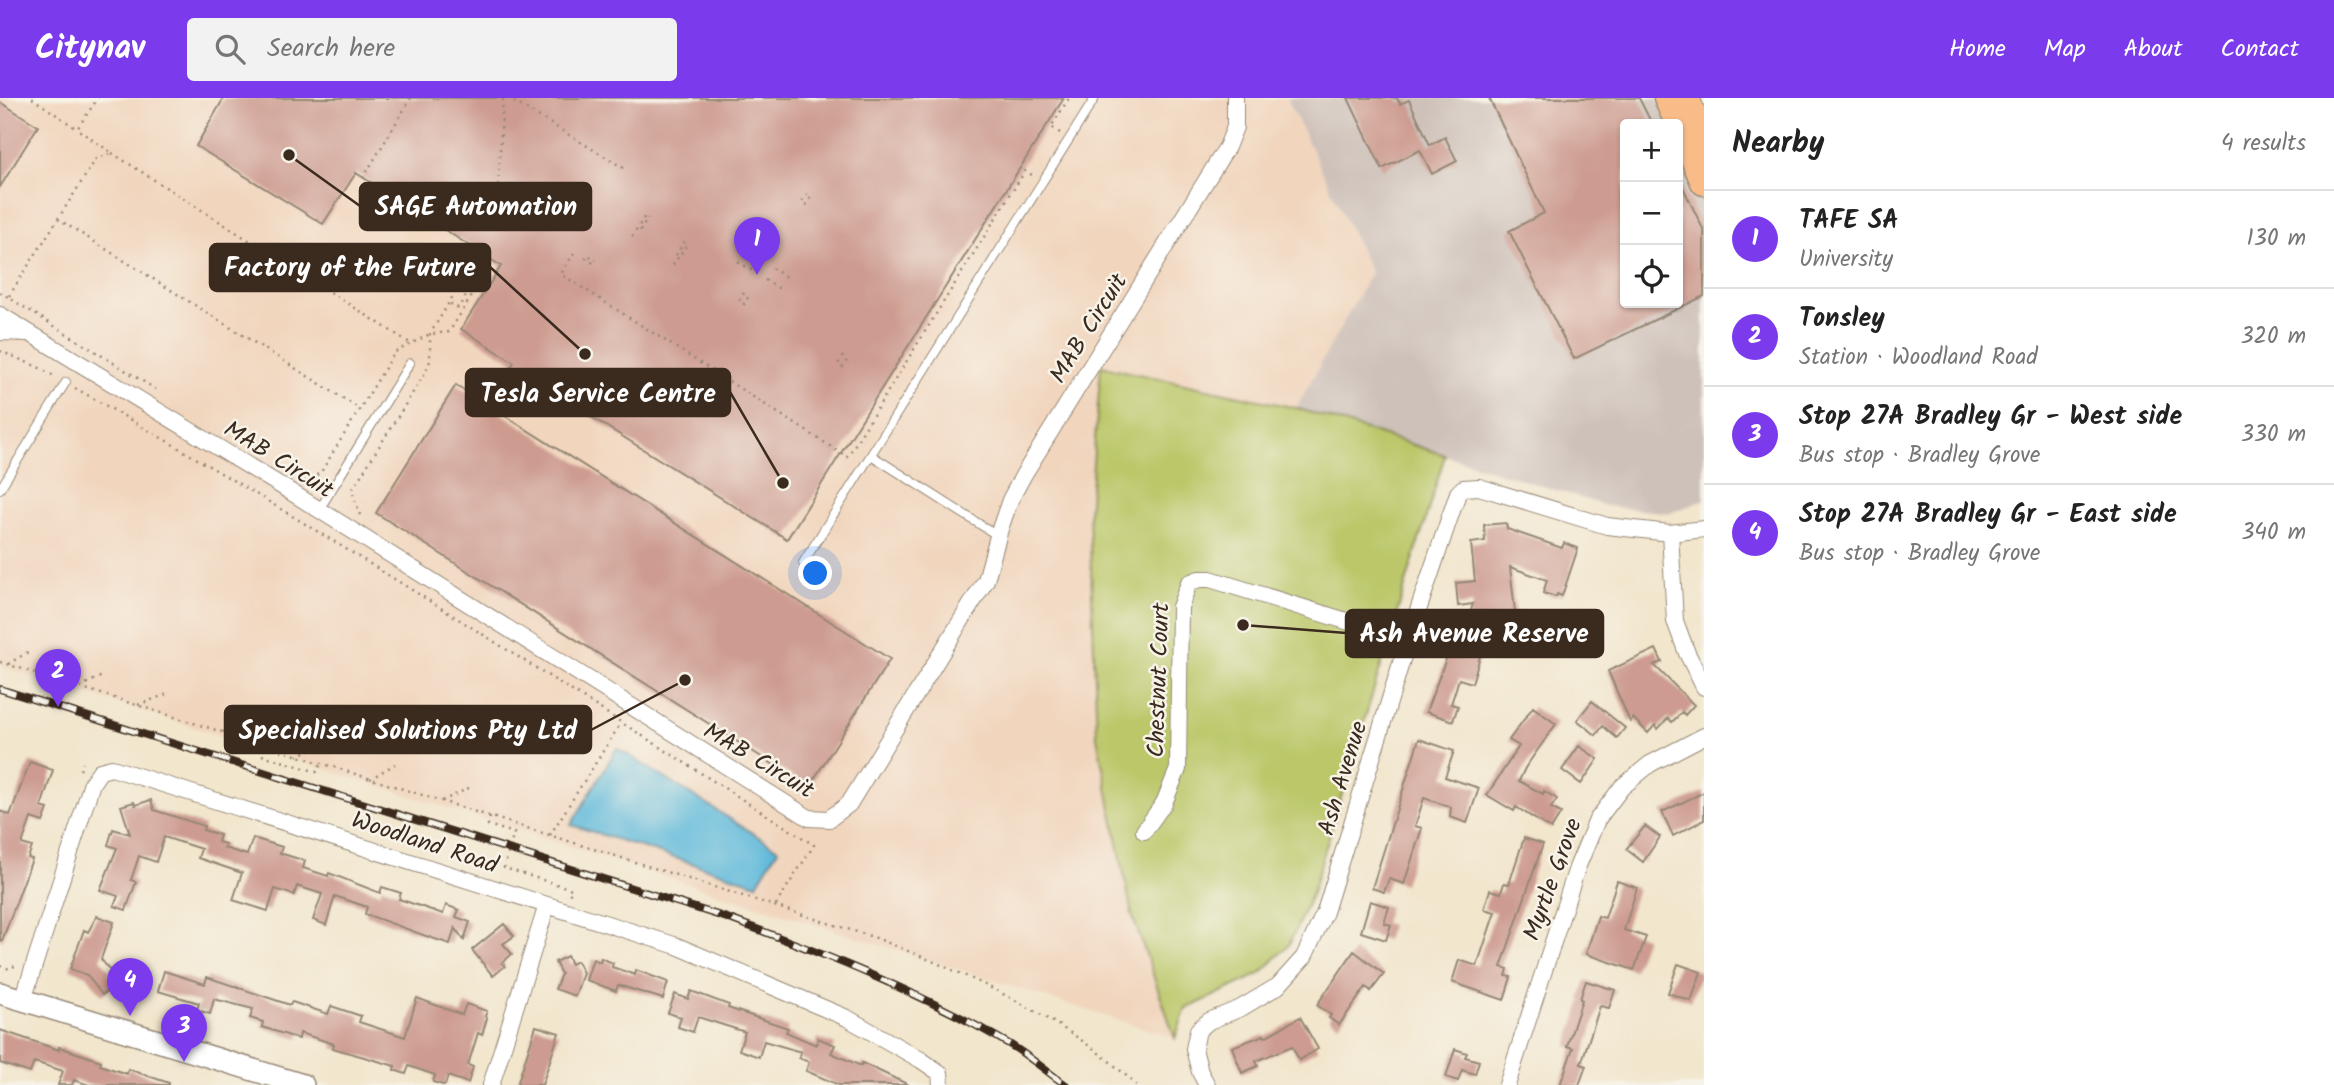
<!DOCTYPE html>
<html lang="en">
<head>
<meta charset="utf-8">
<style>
	:root { --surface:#fff; --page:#f2f2f2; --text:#222; --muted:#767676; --line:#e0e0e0; --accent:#7c3aed }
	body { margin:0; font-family:Kalam,sans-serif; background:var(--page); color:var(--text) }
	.controls { position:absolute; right:21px; top:21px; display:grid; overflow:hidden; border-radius:7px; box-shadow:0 2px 5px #0004 }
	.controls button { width:63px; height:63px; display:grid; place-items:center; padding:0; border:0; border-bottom:2px solid var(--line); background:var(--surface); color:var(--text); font:35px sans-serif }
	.you { position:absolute; left:816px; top:476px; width:24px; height:24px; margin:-18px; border:5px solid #fff; border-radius:50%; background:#1a73e8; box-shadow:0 0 0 10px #1a73e833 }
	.badge { display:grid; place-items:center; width:46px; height:46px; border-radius:50%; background:var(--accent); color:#fff; font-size:23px; font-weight:700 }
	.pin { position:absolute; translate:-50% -58px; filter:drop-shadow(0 2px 4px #0008) }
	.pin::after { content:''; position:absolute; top:37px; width:24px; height:21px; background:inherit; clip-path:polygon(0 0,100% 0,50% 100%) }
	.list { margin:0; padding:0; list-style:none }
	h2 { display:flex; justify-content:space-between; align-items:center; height:91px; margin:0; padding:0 28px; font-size:30px }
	h2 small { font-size:23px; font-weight:400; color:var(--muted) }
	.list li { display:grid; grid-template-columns:46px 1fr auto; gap:21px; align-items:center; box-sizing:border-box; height:98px; padding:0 28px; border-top:2px solid var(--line) }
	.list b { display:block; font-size:26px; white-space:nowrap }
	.list p { margin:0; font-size:23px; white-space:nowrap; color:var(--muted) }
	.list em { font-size:23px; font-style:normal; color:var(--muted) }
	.icon { flex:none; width:38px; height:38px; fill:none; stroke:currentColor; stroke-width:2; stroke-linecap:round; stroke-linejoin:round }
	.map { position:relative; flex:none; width:1704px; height:987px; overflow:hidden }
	header { display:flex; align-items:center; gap:42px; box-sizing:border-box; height:98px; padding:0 35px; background:var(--accent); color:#fff }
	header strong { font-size:33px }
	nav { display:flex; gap:38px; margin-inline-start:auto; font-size:24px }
	.search { width:490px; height:63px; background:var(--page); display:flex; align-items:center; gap:18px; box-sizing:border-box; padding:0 24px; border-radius:7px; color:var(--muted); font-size:26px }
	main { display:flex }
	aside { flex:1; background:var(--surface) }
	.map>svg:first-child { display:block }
	.built { fill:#f1d5bd }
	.industrial { fill:#cec1ba }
	.green { fill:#bbc769; stroke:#7b7844; stroke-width:2 }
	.water { fill:#5cb8da; stroke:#4c717c; stroke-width:2 }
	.building { fill:#cd9b90 }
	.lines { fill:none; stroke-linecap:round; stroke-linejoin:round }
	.service-casing { stroke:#968876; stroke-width:10 }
	.minor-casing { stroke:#968876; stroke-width:18 }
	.tertiary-casing { stroke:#968876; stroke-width:24 }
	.trunk-casing { stroke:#968876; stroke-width:29 }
	.motorway-casing { stroke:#968876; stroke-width:32 }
	.path { stroke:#968876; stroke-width:2.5; stroke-dasharray:2 5; stroke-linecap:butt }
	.service { stroke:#fff; stroke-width:8 }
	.minor { stroke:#fff; stroke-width:16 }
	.tertiary { stroke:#fff; stroke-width:21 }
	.trunk { stroke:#f9bc89; stroke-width:26 }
	.motorway { stroke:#f9bc89; stroke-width:30 }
	.rail-casing { stroke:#3b2a1e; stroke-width:8 }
	.rail { stroke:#f7f3e8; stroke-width:5; stroke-dasharray:16; stroke-linecap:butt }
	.labels { text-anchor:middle; stroke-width:5; stroke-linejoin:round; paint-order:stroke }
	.street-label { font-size:24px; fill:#3b2a1e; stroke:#f7f3e8 }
	.leader { fill:none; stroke:#3b2a1e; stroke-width:2.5 }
	.callout-dot { fill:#3b2a1e; stroke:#f7f3e8; stroke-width:2.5 }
	.callout { fill:#3b2a1e; stroke:#3b2a1e; stroke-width:2.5 }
	.callout-label { font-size:26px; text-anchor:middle; font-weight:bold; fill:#fff }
</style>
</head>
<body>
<header>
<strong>Citynav</strong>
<div class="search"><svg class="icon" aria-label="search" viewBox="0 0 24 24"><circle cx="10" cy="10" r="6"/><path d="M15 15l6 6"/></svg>Search here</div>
<nav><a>Home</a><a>Map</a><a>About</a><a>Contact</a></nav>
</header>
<main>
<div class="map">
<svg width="1704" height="987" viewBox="0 0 1704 987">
	<rect width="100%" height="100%" fill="#f7f3e8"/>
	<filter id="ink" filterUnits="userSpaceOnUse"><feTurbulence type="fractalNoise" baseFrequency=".0143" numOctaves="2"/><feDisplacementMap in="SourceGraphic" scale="14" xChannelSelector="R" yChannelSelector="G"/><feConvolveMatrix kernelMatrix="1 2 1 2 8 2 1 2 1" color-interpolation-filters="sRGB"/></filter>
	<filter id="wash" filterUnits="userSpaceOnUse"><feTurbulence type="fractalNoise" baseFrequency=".00686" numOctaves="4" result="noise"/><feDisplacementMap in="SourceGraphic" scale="28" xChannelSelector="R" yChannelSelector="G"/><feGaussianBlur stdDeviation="1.57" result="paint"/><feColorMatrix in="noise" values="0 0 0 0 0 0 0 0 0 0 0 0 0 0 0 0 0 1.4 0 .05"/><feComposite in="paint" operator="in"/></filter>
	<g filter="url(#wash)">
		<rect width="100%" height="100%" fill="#f2e6cd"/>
		<path class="built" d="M0,0h1287l84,176 -75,134 -194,-42 -5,371 35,177 43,124 -1175,-372z"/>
		<path class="industrial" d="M1287,0h370l11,26h-43v179h53v-158l26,59v296l-34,13 -64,-7 -310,-98 75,-135z"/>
		<path class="green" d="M1101,268l195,42 149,47 -133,438 -23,52 -29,29 -74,35 -11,29 -43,-124 -35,-177 -8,-224z"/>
		<path class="water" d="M617,650l161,101 -21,35 -186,-59z"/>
		<g id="blocks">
			<path class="building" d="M224,0h840l-277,441 -276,-172 3,-5 -53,-33 40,-63 -145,-93 -33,51 -127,-78z
				M1348,0h49l3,6 9,-4 21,45 15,-8 12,24 -25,13 -12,-24 -38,19z
				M1489,0h150l13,26h-27v179h53v-126l26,54v65l-130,63 -65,-128 35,-18z
				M0,4l38,24 -38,61z
				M456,287l434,274 -81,128 -433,-274z
				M1506,425l1,6 55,19 2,-5 14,5 -16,48 -5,-2 -1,3 -13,-4 4,-13 -37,-13 9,80 -17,2 -18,-6 -12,40 -13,-4 -8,25 7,2 -5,15 -27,-9 23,-61 8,2 16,-49 -15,2 -2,-23 19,-2 -4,-38 14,-2 -1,-16z
				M1656,551l6,13 -8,3 40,40 -9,10 -3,-3 -10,10 -4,-4 -10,11 -3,-4 -7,8 -15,-15 -3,4 -22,-51z
				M1592,603l33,27 -8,10 -14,-12 -7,9 -19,-15z
				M1533,609l23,17 -31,44 -6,13 24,13 1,-3 13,8 -6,9 10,5 -10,16 -35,-22 -2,4 -27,-16 32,-49 -10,-6z
				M1419,641l35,12 -9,26 34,11 -12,35 -17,-6 1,-10 -27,-9 -9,28 7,2 -18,56 -15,-5 -5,13 -12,-4z
				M1579,648l19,13 -17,25 -19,-14z
				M30,664l23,8 -12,37 7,2 -5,13 -12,-4 -9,26 10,3 -4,11 4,1 -30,82 -2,-1v-129l10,4z
				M1704,694v28l-31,16 -11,-24z
				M151,702l3,10 50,16 -1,4 17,5 -2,7 7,2 -1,4 23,7 6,-17 29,9 -2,6 25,8 -2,7 25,8 1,-3 51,20 2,-6 19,6 -2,6 44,15 3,-9 13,5 -3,7 14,5 -6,18 -9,-12 -5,16 -24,-8 -61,-22 2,-7 -32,-11 -9,29 -13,-5 9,-26 -25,-8 -3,9 -19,-6 -7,22 -35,-11 9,-27 -44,-15 3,-9 -37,-12 -8,25 -17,-6 -8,24 5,2 -10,28 -12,-4 4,-10 -18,-6 17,-42 -9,-3 5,-16 17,5 -9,-28 13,-4 1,3z
				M1645,728l15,11 -17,25 -17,-13z
				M1524,740l19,6 -42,123 7,2 -2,7 5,1 -7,23 -52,-18 7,-22 18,6 18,-54 -11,-3 6,-19 11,3 3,-10 5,1z
				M1617,783l20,7 -13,42 22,7 -12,33 -48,-16 12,-38 7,2z
				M1370,803l19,6 -5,16 7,2 -5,15 -25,-8z
				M97,818l17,6 -13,37 10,13 -3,2 8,10 -14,11 -15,-20 -17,-6 14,-39 4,2z
				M504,826l10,12 -11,8 9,10 -10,9 3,3 -12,10 -21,-26z
				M1354,853l30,23 -13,17 -5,-4 -27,38 -10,-7 2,-3 -14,-10z
				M567,858l4,8 6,-3 6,12 -8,23 -20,-7 6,-15 -6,-12z
				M601,860l12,5 -1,4 23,8 1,-5 32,12 -5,17 -45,-14 -2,6 -30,-11 7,-21 7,3z
				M1678,866l23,8 -10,29 -23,-8z
				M164,873l41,13 2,-7 83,28 2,-3 36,12 3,-8 30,10 -2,6 46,15 12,-39 45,17 4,-11 21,7 -2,5 2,2 -5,17 -4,-2 -10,32 5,2 -5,16 -20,-7 -3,9h-2l-10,-3 2,-7 -26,-9 -3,8 -12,-4 1,-4 -62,-18 1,-4 -34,-11 -1,6 -37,-12 1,-5 -13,-4 3,-9 -39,-10 -4,15 -13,-4 2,-7 -41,-12z
				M1586,883l29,9 -6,18 -9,-2 -19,58 5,2 -7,19h-19l13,-37 -6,-2 15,-46 -2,-1z
				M691,893l38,14 -1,3 60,20 -2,4 30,13 2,-7 17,7 -4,8 30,13 1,-3 47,22h-70l-33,-14 3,-9 -10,-4 2,-6 -37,-11 -5,16 -20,-7 6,-18 -47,-15 -5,15 -15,-5 3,-10 -13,-4 7,-19 13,5z
				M1300,919l18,32 -19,11 -7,-14 -36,15 2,5 -16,7 -10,-26 32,-12 1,2z
				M536,928l23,7 -17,52h-25z
				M0,932l59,20v-3l42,14 -1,4 27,9 1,-5 41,14v2h-80l-15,-5 -2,5h-14l5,-14 -29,-9 -4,11 -30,-10z
				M1455,951l12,4 -2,4 14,4 -4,13 -13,-4 -4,11 -12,-4z"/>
		</g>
	</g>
	<g filter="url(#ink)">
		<use href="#blocks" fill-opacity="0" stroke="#968876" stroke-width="2"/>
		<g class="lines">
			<defs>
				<path id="service" d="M871,357l127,81
					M0,391l66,-107
					M319,412l91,-147
					M803,465l292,-465"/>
				<path id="minor" d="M0,217l283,172 526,331 20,1 20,-15 137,-224 14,-51 10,-29 14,-26 203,-327 8,-20v-29
					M0,234l28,1
					M1670,435l5,88 12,32 17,34
					M1144,733l20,-28 14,-34 2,-162 9,-24 10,-4h11l198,61
					M23,902l69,-217 8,-12 12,-3 565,178 170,72 74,42 19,13 1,12
					M491,987l56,-180
					M1207,987l-7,-13 -6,-23 4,-19 11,-9 32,-13 37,-22 26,-29 21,-45 83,-272 50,-147 5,-5 16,-1 128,39 63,7 34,-4
					M1507,987l70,-217 20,-48 25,-33 28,-23 54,-28"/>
				<path id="tertiary" d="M0,895l303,92"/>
				<path id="trunk" d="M1667,0l37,84"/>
				<path id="motorway" d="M1684,0l20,50"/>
			</defs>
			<use href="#service" class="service-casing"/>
			<use href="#minor" class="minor-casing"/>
			<use href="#tertiary" class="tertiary-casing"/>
			<use href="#trunk" class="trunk-casing"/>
			<use href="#motorway" class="motorway-casing"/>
			<path class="path" d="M32,0l45,31
				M508,0l119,72
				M1060,35l-9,-6 18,-29
				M112,55l298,190
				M363,80l48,-80
				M807,96l-5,8 4,3 6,-9
				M497,108l6,-108
				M58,121l302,190
				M640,133l8,-13
				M632,139l13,-21
				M744,152l15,10
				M574,155l-13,21 286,183 178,-286 7,4
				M676,157l9,-14
				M738,164l15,9
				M593,165l-7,-5 2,-3 8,5
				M673,167l15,-22
				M772,170l15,10
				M765,182l15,9
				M0,194l160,100
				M744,195l-5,8 5,3 5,-8
				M9,198l87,-137 16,-6 -35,-24 21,-31
				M0,253l38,16 16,9
				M843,258l-5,8 5,3 4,-6
				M75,290c252,143 494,302 739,457l-39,61
				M297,378l14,3 10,-7 74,-120 35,-18 19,-2 31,-49 -4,-3 -18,28 -9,-5
				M360,417l-8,-25 73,-117 5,-12v-27l52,-86
				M0,564l876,276c88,35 192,80 260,147
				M8,566l20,-12
				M80,589l24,-12
				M138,607l29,-11
				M223,634l24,-13
				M262,657l55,17 4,-8
				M297,658l27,-14
				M80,672l3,-7
				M370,681l25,-15
				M442,703l29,-14
				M490,719l-2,8 26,8 -10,35 68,21 -3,7
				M550,737l71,-112
				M0,868l10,3 6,-4"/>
			<use href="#service" class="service"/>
			<use href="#minor" class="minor"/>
			<use href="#tertiary" class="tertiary"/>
			<use href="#trunk" class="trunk"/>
			<use href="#motorway" class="motorway"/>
			<defs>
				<path id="rail" d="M0,591l727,229c98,36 193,74 282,126 20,12 38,28 57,41"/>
			</defs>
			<use href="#rail" class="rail-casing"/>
			<use href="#rail" class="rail"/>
		</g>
	</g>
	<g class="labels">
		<g class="street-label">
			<text transform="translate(1088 230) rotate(-58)" y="8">MAB Circuit</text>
			<text transform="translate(279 361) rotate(32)" y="8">MAB Circuit</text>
			<text transform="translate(1158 582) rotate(-88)" y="8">Chestnut Court</text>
			<text transform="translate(759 662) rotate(31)" y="8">MAB Circuit</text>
			<text transform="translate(1342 680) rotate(-73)" y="8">Ash Avenue</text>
			<text transform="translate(425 744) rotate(18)" y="8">Woodland Road</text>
			<text transform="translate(1552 781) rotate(-70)" y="8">Myrtle Grove</text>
		</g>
	</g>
	<path class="leader" d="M289 57L360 108M585 256L490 169M783 385L730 294M1243 527L1346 535M685 582L591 632"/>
	<g class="callout-dot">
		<circle cx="289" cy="57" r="7"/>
		<circle cx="585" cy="256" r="7"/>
		<circle cx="783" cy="385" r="7"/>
		<circle cx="1243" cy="527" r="7"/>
		<circle cx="685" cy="582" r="7"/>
	</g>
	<g class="callout">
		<rect x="360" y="85" width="231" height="47" rx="7"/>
		<rect x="210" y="146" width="280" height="47" rx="7"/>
		<rect x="466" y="271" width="264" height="47" rx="7"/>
		<rect x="1346" y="512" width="257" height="47" rx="7"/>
		<rect x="225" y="608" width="366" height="47" rx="7"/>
	</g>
	<g class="callout-label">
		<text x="476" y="117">SAGE Automation</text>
		<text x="350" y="178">Factory of the Future</text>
		<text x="598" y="304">Tesla Service Centre</text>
		<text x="1474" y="544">Ash Avenue Reserve</text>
		<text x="408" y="641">Specialised Solutions Pty Ltd</text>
	</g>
</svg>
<div class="controls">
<button>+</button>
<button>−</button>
<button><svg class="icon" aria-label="locate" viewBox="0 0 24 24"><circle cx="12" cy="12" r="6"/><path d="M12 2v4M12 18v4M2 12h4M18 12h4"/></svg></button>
</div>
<div class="you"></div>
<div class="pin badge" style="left:757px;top:177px">1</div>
<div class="pin badge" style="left:58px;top:609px">2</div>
<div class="pin badge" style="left:184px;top:964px">3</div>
<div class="pin badge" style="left:130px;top:918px">4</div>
</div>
<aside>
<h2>Nearby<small>4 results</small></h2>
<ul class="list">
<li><span class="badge">1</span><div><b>TAFE SA</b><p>University</p></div><em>130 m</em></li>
<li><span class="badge">2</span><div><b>Tonsley</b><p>Station · Woodland Road</p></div><em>320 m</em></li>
<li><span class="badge">3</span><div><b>Stop 27A Bradley Gr - West side</b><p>Bus stop · Bradley Grove</p></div><em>330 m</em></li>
<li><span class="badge">4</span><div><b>Stop 27A Bradley Gr - East side</b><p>Bus stop · Bradley Grove</p></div><em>340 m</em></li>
</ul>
</aside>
</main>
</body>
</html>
